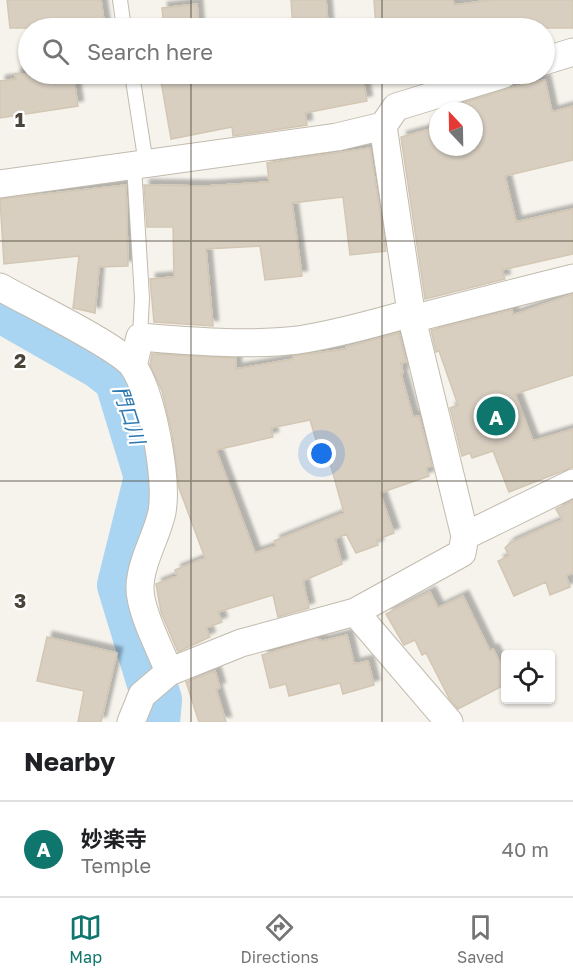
<!DOCTYPE html>
<html lang="en">
<head>
<meta charset="utf-8">
<style>
	:root { --surface:#fff; --page:#f6f6f6; --text:#202124; --muted:#757577; --line:#e0e0e0; --accent:#0f766e }
	body { margin:0; font-family:"Golos Text","Noto Sans JP",sans-serif; background:var(--page); color:var(--text) }
	.controls { position:absolute; right:18px; bottom:18px; display:grid; overflow:hidden; border-radius:6px; box-shadow:0 2px 4px #0004 }
	.controls button { width:54px; height:54px; display:grid; place-items:center; padding:0; border:0; border-bottom:2px solid var(--line); background:var(--surface); color:var(--text); font:30px sans-serif }
	.compass { position:absolute; left:429px; top:102px; width:54px; height:54px; border-radius:50%; background:var(--surface); box-shadow:0 2px 4px #0004; rotate:338deg }
	.you { position:absolute; left:322px; top:454px; width:21px; height:21px; margin:-15px; border:4px solid #fff; border-radius:50%; background:#1a73e8; box-shadow:0 0 0 9px #1a73e833 }
	.badge { display:grid; place-items:center; width:39px; height:39px; border-radius:50%; background:var(--accent); color:#fff; font-size:20px; font-weight:700 }
	.pin { position:absolute; translate:-50% -50%; border:3px solid #fff; box-shadow:0 2px 6px #0006 }
	.list { margin:0; padding:0; list-style:none }
	h2 { display:flex; justify-content:space-between; align-items:center; height:78px; margin:0; padding:0 24px; font-size:26px }
	h2 small { font-size:20px; font-weight:400; color:var(--muted) }
	.list li { display:grid; grid-template-columns:39px 1fr auto; gap:18px; align-items:center; box-sizing:border-box; height:96px; padding:0 24px; border-top:2px solid var(--line) }
	.list b { display:block; font-size:22px; white-space:nowrap }
	.list p { margin:0; font-size:20px; white-space:nowrap; color:var(--muted) }
	.list em { font-size:20px; font-style:normal; color:var(--muted) }
	.icon { flex:none; width:33px; height:33px; fill:none; stroke:currentColor; stroke-width:2; stroke-linecap:round; stroke-linejoin:round }
	.map { position:relative; flex:none; width:573px; height:722px; overflow:hidden }
	.search { position:absolute; background:var(--surface); box-shadow:0 2px 4px #0004; left:18px; right:18px; top:18px; height:66px; display:flex; align-items:center; gap:15px; box-sizing:border-box; padding:0 21px; border-radius:33px; color:var(--muted); font-size:22px }
	.sheet { height:174px; background:var(--surface) }
	nav { display:flex; justify-content:space-around; align-items:center; box-sizing:border-box; height:84px; border-top:2px solid var(--line); background:var(--surface); font-size:16px; color:var(--muted) }
	nav a { display:grid; justify-items:center; gap:3px }
	nav .on { color:var(--accent) }
	.map>svg:first-child { display:block }
	.lines { fill:none; stroke-linecap:round; stroke-linejoin:round }
	.river { stroke:#a9d4f2; stroke-width:50 }
	.building { fill:#d8cfc1; stroke:#d3c7b4; stroke-width:1.5; fill-rule:evenodd; filter:url(#shadow) }
	.lane-casing { stroke:#c2bbae; stroke-width:16 }
	.street-casing { stroke:#c2bbae; stroke-width:29 }
	.lane { stroke:#fff; stroke-width:14 }
	.street { stroke:#fff; stroke-width:27 }
	.grid { fill:none; stroke:#4b4439; stroke-width:1.5; stroke-opacity:0.55 }
	.labels { text-anchor:middle; stroke-width:4.5; stroke-linejoin:round; paint-order:stroke }
	.water-label { font-size:20px; font-style:italic; fill:#2e7ab2; stroke:#fff }
	.grid-label { font-size:20px; text-anchor:middle; font-weight:bold; fill:#4b4439; stroke:#fff; stroke-width:4.5; stroke-linejoin:round; paint-order:stroke }
</style>
</head>
<body>
<div class="map">
<svg width="573" height="722" viewBox="0 0 573 722">
	<defs>
		<filter id="shadow"><feDropShadow dx="5.5" dy="-5.5" stdDeviation="1.5" flood-color="#0004"/></filter>
	</defs>
	<rect width="100%" height="100%" fill="#f6f3ec"/>
	<g class="lines">
		<path class="river" d="M0,307l100,57 19,15 30,98 -27,108 35,115 -2,22"/>
	</g>
	<path class="building" d="M7,0h94l4,28h-95z
		M291,0h35l2,24 -14,2 1,2h-22z
		M374,0h79l1,5 37,-5h82v28h-197z
		M197,4l2,24h-35l-2,-20z
		M15,74h58l5,32 -78,12v-37l16,-2z
		M199,74h163l5,27 -62,12 2,12 -74,11 -1,-9 -61,12 -10,-58z
		M545,80l7,32 21,-6v54l-68,16 11,46 57,-13v45l-71,16 3,9 -80,20 -24,-162 33,-9 -1,-3 5,-1v23h36v-36h-29l-1,-2 67,-21z
		M370,148l16,103 -36,4 -7,-58 -51,6 10,73 -37,4 -5,-34 -54,3 7,77 -59,-4 -4,-43 24,-2 -1,-50h-26l-3,-42 62,1 63,-4 -2,-19z
		M126,185l2,81 -29,1 -4,46 -22,-5 6,-52 -75,8 -4,-65z
		M573,294v81l-58,19 18,47 40,-12v38l-64,25 -16,-41 -21,7 -2,-5 -8,3 -12,-48 8,-3 -19,-54 -3,1 -5,-22 81,-20 1,5z
		M399,333l7,29 -5,1 2,10 -2,1 12,43 6,-1 13,50 -6,2 3,8 -49,17 14,40 -18,7 2,5 -22,8 -10,-19 -11,5 7,25 -39,17 6,27 -31,9 -5,-22 -55,17 4,10 -16,6 4,9 -32,15 -17,-40 -5,-28 21,-8 -2,-6 30,-12 -26,-70 -7,-55 -10,-42 -12,-26 2,-11 84,4v11l57,-10v-3l53,-7v-2zM310,420l7,23 7,-2 20,72 -70,28 2,5 -21,7 -39,-103 57,-13 -2,-9z
		M573,501v71l-7,4 4,11 -20,8 -4,-13 -32,14 -16,-35 11,-5 -4,-8 5,-5 52,-23 -6,-11z
		M430,592l8,16 25,-12 27,55 3,-2 13,24v11l-48,25 -9,-11 -23,-45 -4,2 -7,-15 -11,5 -18,-31z
		M347,635l7,29 14,-3 6,24 -31,9 -3,-11 -51,13 -3,-12 -16,4 -8,-33 54,-16 7,2z
		M47,637l70,16 -16,69h-23l6,-31 -47,-10z
		M215,671l5,17 -4,1 10,33h-27l-13,-40z"/>
	<g class="lines">
		<defs>
			<path id="lane" d="M120,0l4,28
				M132,74l14,90
				M134,166l8,132 -2,39"/>
			<path id="street" d="M544,61l29,-9
				M0,184l337,-47 46,-11 13,-19 108,-33
				M0,287c26,15 118,59 133,79 19,27 35,113 29,146 -5,24 -21,49 -22,74 -1,24 20,62 29,86
				M412,319l161,-41
				M133,366l7,-29c48,4 111,9 158,3 39,-6 75,-16 113,-27
				M465,536l108,-53
				M355,612l94,110
				M131,722l11,-27 27,-23 72,-29 114,-31 107,-59 3,-17 -53,-217 -29,-193"/>
		</defs>
		<use href="#lane" class="lane-casing"/>
		<use href="#street" class="street-casing"/>
		<use href="#lane" class="lane"/>
		<use href="#street" class="street"/>
	</g>
	<path class="grid" d="M191,0v28M382,0v28M191,74v648M382,74v648M0,241h573M0,481h573"/>
	<g class="labels">
		<g class="water-label">
			<text transform="translate(129 415) rotate(72)" y="7">門口川</text>
		</g>
	</g>
	<g class="grid-label">
		<text x="20" y="127">1</text>
		<text x="20" y="368">2</text>
		<text x="20" y="608">3</text>
	</g>
</svg>
<div class="controls">
<button><svg class="icon" aria-label="locate" viewBox="0 0 24 24"><circle cx="12" cy="12" r="6"/><path d="M12 2v4M12 18v4M2 12h4M18 12h4"/></svg></button>
</div>
<svg class="compass" viewBox="-18 -18 36 36"><path d="M0-13l5 13h-10z" fill="#e53935"/><path d="M0 13l5-13h-10z" fill="#757577"/></svg>
<div class="you"></div>
<div class="pin badge" style="left:496px;top:416px">A</div>
<div class="search"><svg class="icon" aria-label="search" viewBox="0 0 24 24"><circle cx="10" cy="10" r="6"/><path d="M15 15l6 6"/></svg>Search here</div>
</div>
<section class="sheet">
<h2>Nearby<small></small></h2>
<ul class="list">
<li><span class="badge">A</span><div><b>妙楽寺</b><p>Temple</p></div><em>40 m</em></li>
</ul>
</section>
<nav>
<a class="on"><svg class="icon" aria-label="map" viewBox="0 0 24 24"><path d="M3 6l6-2 6 2 6-2v14l-6 2-6-2-6 2zM9 4v14M15 6v14"/></svg>Map</a>
<a><svg class="icon" aria-label="directions" viewBox="0 0 24 24"><path d="M12 3l9 9-9 9-9-9zM9 14v-3h6M13 9l2 2-2 2"/></svg>Directions</a>
<a><svg class="icon" aria-label="saved" viewBox="0 0 24 24"><path d="M7 4h10v16l-5-4-5 4z"/></svg>Saved</a>
</nav>
</body>
</html>
